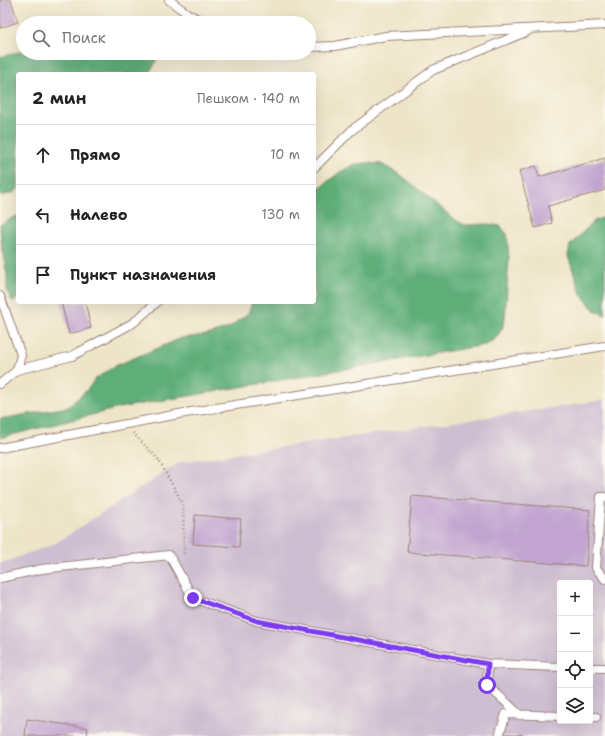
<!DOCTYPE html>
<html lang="ru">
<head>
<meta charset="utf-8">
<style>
	:root { --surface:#fff; --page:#f2f2f2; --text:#222; --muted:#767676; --line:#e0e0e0 }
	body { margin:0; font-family:"Shantell Sans",sans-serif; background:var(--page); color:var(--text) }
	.controls { position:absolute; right:12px; bottom:12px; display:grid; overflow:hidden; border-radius:4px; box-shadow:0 4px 16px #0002 }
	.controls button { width:36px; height:36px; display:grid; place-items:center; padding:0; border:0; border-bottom:1px solid var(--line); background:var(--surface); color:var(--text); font:20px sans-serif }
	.stop { position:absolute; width:12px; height:12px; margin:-9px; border:3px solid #7c3aed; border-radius:50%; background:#fff }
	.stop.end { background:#7c3aed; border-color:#fff; box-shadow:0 1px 4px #0008 }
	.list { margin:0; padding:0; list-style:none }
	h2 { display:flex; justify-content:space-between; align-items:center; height:52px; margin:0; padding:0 16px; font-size:17px }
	h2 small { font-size:13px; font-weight:400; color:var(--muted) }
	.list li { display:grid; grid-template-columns:26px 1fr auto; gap:12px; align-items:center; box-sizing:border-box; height:60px; padding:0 16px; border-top:1px solid var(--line) }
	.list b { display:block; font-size:15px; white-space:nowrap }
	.list em { font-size:13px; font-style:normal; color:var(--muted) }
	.icon { flex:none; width:22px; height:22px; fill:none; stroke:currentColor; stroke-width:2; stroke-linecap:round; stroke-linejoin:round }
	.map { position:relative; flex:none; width:605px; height:736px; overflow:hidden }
	.search { position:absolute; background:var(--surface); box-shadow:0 4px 16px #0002; left:16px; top:16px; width:300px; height:44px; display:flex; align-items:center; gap:10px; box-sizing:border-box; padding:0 14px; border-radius:22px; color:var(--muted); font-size:15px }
	.panel { position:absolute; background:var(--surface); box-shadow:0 4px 16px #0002; left:16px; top:72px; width:300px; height:232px; border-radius:4px }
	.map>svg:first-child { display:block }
	.industrial { fill:#cebed1; fill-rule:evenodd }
	.forest { fill:#5fae79; stroke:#546652 }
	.building { fill:#c1a4d0 }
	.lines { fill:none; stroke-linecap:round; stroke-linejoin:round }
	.lane-casing { stroke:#9c827a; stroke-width:10 }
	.path { stroke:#9c827a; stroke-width:2.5; stroke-dasharray:1 3; stroke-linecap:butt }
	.lane { stroke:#fff; stroke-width:8 }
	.route { stroke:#7c3aed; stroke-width:5 }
</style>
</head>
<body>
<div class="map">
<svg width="605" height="736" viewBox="0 0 605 736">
	<rect width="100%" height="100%" fill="#fbf7ec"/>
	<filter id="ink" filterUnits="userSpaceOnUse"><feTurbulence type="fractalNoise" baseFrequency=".025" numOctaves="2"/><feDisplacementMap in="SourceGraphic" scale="8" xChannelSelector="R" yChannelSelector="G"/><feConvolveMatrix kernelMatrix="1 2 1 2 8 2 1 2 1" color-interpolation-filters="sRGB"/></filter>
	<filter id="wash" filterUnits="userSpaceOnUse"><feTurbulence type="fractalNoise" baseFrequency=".012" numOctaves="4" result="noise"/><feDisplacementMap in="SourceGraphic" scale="16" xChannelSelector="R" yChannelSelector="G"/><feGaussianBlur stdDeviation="0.9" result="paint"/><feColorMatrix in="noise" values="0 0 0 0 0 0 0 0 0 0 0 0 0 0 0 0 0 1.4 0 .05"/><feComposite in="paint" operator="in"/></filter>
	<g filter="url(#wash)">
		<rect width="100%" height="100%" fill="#eee5c8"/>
		<path class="industrial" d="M605,400v336h-605v-172l56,-21 124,-81zM560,583h30v138h-30z"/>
		<path class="forest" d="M23,51v2h133v9l-8,12h-130v115l-5,4 -13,3v-139z
			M367,163l14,1 20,11 54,45 10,5 23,-1 12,2 7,8 2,24 -4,60 -3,11 -7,10 -10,6 -366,63 -119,30v-19l68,-12 20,-18 7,-10 20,-13 67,-28 25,-3 22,-7 19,-15 4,-11h62v-110l26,-20 15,-8z
			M16,216l2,1v81l-5,4 -6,-11v-17l-5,-24 -2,-25z
			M605,217v98l-10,-4 -14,-17 -13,-38 2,-11 24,-24z"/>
		<g id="blocks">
			<path class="building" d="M0,0h11l7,22 -18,6z
				M605,158v32l-57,16 4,17 -17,5 -16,-57 17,-5 3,11z
				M61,302h24l6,26 -22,6z
				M412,496l178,14 -4,56 -179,-14z
				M195,515l46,4 -2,28 -46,-3z
				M27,719l61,9 -1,8h-62z
				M503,733l24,2v1h-24z"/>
		</g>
	</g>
	<g filter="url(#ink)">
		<use href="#blocks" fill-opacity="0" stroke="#9c827a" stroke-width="1"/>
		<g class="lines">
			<defs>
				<path id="lane" d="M169,0l19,14 18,9
					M309,47l26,-1 51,-10 219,-11
					M314,168l38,-38 81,-60 95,-39
					M0,296l21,59 -4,15 -17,14
					M17,370l55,-14 61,-33 24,-21
					M0,448l179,-34 426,-68
					M605,497h-4l-5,71 9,11
					M0,578l42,-9 127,-14 24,43 64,23 231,43 72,3
					M488,664l-1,21 33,30
					M590,668h15
					M590,717h6
					M499,736l7,-22 54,2"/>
			</defs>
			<use href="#lane" class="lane-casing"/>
			<path class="path" d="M133,433l25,26 25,45 1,52"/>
			<use href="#lane" class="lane"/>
		</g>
	</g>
	<g class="lines" filter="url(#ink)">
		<path class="route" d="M193,598l64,23 231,43 -1,21"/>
	</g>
</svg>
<div class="controls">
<button>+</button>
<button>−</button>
<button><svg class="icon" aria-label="locate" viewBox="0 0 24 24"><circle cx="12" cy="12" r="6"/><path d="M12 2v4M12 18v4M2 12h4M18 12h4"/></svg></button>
<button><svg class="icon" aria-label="layers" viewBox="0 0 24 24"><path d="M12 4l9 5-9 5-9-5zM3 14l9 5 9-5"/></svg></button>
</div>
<div class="stop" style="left:487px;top:685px"></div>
<div class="stop end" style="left:193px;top:598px"></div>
<div class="search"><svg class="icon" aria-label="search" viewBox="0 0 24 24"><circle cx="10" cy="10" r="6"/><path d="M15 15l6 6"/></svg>Поиск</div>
<section class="panel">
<h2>2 мин<small>Пешком · 140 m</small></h2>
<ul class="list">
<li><svg class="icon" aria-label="ahead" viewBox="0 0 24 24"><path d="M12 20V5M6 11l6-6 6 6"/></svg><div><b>Прямо</b></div><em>10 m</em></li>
<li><svg class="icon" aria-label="left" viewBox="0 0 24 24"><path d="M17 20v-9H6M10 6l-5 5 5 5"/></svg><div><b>Налево</b></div><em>130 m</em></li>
<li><svg class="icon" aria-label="arrive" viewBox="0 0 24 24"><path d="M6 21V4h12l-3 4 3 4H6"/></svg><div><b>Пункт назначения</b></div></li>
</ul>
</section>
</div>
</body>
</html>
